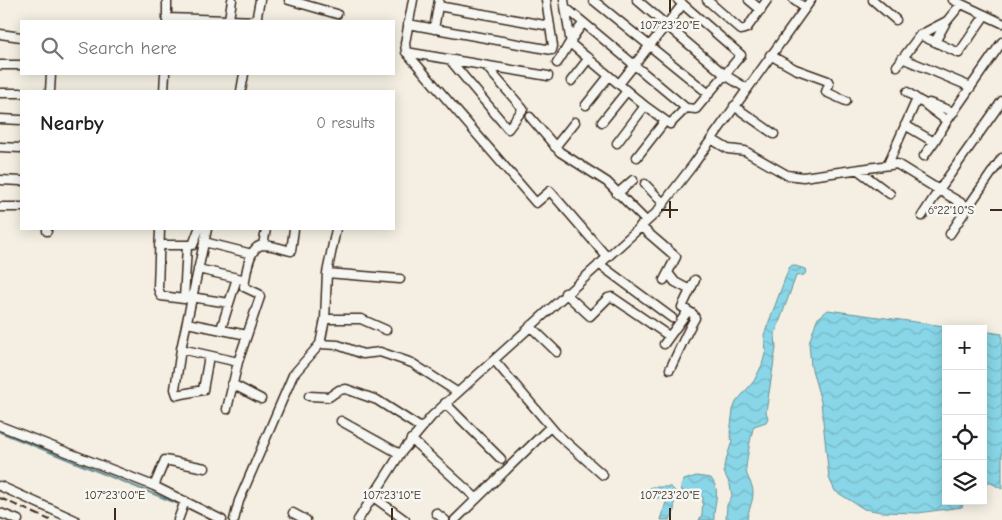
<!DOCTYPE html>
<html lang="en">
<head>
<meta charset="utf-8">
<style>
	:root { --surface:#fff; --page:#f6f6f6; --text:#202124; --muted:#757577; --line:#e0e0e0 }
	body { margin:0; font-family:"Comic Neue",sans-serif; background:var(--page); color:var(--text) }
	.controls { position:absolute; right:15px; bottom:15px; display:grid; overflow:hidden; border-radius:0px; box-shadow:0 2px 12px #0003 }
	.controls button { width:45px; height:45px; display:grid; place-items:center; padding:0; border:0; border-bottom:1px solid var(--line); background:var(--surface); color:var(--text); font:25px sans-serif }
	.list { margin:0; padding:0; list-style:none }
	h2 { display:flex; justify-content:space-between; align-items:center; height:65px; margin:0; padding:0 20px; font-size:21px }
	h2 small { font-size:16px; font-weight:400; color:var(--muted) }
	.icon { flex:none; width:28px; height:28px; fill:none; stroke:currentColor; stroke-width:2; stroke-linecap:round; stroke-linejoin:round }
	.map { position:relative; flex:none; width:1002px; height:520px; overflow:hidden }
	.search { position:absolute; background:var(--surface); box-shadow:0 2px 12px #0003; left:20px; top:20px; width:375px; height:55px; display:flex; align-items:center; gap:12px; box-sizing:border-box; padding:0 18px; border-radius:0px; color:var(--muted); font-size:19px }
	.panel { position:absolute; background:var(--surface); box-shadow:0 2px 12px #0003; left:20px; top:90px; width:375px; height:140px; border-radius:0px }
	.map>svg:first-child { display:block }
	.water { fill:url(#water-waves); stroke:#699197 }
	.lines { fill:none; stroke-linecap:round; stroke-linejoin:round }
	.stream { stroke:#699197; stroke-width:2 }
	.minor-casing { stroke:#3b2a1e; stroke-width:11 }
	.minor { stroke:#f6f6f2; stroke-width:8 }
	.rail { stroke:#3b2a1e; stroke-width:2; stroke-dasharray:8 4; stroke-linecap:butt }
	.ticks { fill:none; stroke:#3b2a1e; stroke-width:2 }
	.ticks-label { font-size:12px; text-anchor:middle; fill:#3b2a1e; stroke:#f6f6f2; stroke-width:5; stroke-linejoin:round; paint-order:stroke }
</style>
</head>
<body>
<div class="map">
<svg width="1002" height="520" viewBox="0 0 1002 520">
	<defs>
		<pattern id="water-waves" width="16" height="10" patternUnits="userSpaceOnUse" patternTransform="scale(1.25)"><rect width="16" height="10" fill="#88d6e7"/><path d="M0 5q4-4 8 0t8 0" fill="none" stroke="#76b8c6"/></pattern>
	</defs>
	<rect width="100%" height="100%" fill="#f4efe2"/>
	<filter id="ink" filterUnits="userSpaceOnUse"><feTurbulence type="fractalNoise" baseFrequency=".02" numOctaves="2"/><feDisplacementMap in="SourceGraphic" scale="10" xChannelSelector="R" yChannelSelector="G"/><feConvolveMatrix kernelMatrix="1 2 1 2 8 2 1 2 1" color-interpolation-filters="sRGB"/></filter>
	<g filter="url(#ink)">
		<path class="water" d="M792,265l13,4 1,3 -2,3 -8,1 -21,58 1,14 -10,64 2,6 -2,4 -12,4c-2,3 -9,42 -8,45 2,9 7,13 7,22 0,10 -5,17 -6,27h-21l1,-15 5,-9 -2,-11 -6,-13v-6l8,-25 -2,-8 3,-23 3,-8 18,-21 8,-16 4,-15 -2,-15 25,-67z
			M828,310l138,19h-20v172h18l-2,6 -44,6 -36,-1 -18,-3 -29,-18 -6,-13 -8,-76 -10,-36 -2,-23 8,-24z
			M983,331l19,3v155l-11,-6h-8z
			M696,476l15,2c11,15 2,25 3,42h-15l3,-5 1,-18c-6,-5 -14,-2 -21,-6l-1,-5 3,-6z
			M651,487h20l4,4 -1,21 -4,8h-9l5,-18 -1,-4h-18l-1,-5z"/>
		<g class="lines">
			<path class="stream" d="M0,432l181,73
				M185,507l28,13"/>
			<defs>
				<path id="minor" d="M289,0l48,14
					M413,0l-8,43 1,9 130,151 14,-12 57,66
					M564,0l7,44 74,62 25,18 16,-16 10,1 45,-54 -63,-55
					M593,0l116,94
					M637,0l88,75 21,13
					M707,0l34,30 6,-2 20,-28
					M749,0l12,10
					M794,0l11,8
					M873,0l23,20
					M953,0l49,23
					M438,6l112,20
					M566,8l120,100
					M167,18l92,3
					M229,19l3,-19
					M167,21v-21
					M256,21l4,-21
					M408,24l144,26 1,-4 -7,-46
					M434,29l5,-29
					M0,34l21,3
					M920,35l39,18 26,-38
					M935,42l11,-20
					M406,52l142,24
					M770,55l25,14 33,12 1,3 -3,8 20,9
					M902,58l69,29
					M450,60l58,69 15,-20 -37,-43
					M557,63c10,-14 15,-28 27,-40
					M0,65h21
					M897,66l23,-31 27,-14 14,-17
					M571,81l18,-23
					M619,84l64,-80
					M50,91l1,-17
					M164,91l1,-17
					M241,91l3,-17
					M907,92l13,9
					M0,93h21
					M929,103l25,9
					M586,105l23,-29
					M734,106l40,28
					M530,117l30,35 47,30 39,39
					M0,119l21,1
					M947,121l55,-79
					M602,122l25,-31
					M711,139l17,10 17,2 42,24 16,2 94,-13 42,26 63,-89
					M617,143l28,-37
					M0,147l21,1
					M555,147l20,-25
					M924,156l10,-14
					M637,157l28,-36
					M888,164l28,-63 6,1 25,19 -13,21 -29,-17
					M858,170l32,24
					M0,180l21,1
					M645,184l19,20
					M617,194l16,-14
					M0,207h21
					M922,216l17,-26 29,17 34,-49
					M640,226l36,31 -12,23
					M47,229v2
					M160,229l-2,59 3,8 23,3 3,-53
					M207,229l-26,120 57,13
					M950,234l18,-27
					M204,242l48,12
					M159,245h34l6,-16
					M263,245l3,-16
					M599,264l73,54
					M198,269l44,10
					M327,273l73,6
					M668,273l7,9 15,8
					M565,293l25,23 18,-18 4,-1 57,39
					M191,297l38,6
					M325,319h36l25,11
					M187,323l60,12
					M530,326l27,26
					M221,329l16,-51
					M320,344l18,1 25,9 17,-2 32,11 45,29
					M664,344l24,-33
					M181,349l-6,40 2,6 26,-5 6,-34
					M494,360l62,73 47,42
					M670,369c9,-18 15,-34 25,-51l-2,-4 -11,-7 13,-27
					M232,384l29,15
					M309,396l20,1 10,-7 7,-1 31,11 44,28
					M445,403l56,56
					M227,409l11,-47 22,-65 -1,-3 -15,-7c2,-11 4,-41 19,-42 8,0 20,4 28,6l3,-22
					M341,421l59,33
					M0,426l154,60 68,34
					M411,439l65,59
					M0,486l75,34
					M154,486l11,-26 40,8
					M372,496l33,24
					M0,513l18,7
					M293,513l13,7
					M436,513l9,7
					M178,520l7,-19
					M234,520l5,-19 54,-126 27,-31 5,-25 2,-46 9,-44
					M358,520l42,-66 32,-38 224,-203 37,-48 118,-165
					M455,520l95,-93"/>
			</defs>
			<use href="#minor" class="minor-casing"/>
			<use href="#minor" class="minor"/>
			<path class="rail" d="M0,498l50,22"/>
		</g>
	</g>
	<path class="ticks" d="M670,0v12M670,201v17M661,210h17M990,210h12M115,508v12M392,508v12M670,508v12"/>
	<g class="ticks-label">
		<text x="670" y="29">107°23'20"E</text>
		<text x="951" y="214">6°22'10"S</text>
		<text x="115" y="499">107°23'00"E</text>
		<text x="392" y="499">107°23'10"E</text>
		<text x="670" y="499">107°23'20"E</text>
	</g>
</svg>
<div class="controls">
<button>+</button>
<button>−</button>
<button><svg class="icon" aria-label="locate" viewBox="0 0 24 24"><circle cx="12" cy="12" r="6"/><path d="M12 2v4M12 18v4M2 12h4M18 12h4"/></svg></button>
<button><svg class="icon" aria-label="layers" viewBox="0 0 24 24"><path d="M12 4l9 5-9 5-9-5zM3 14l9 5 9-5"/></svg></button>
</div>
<div class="search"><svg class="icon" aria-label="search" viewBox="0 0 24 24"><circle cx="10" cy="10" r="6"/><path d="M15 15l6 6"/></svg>Search here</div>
<section class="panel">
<h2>Nearby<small>0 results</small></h2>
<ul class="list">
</ul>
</section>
</div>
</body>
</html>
